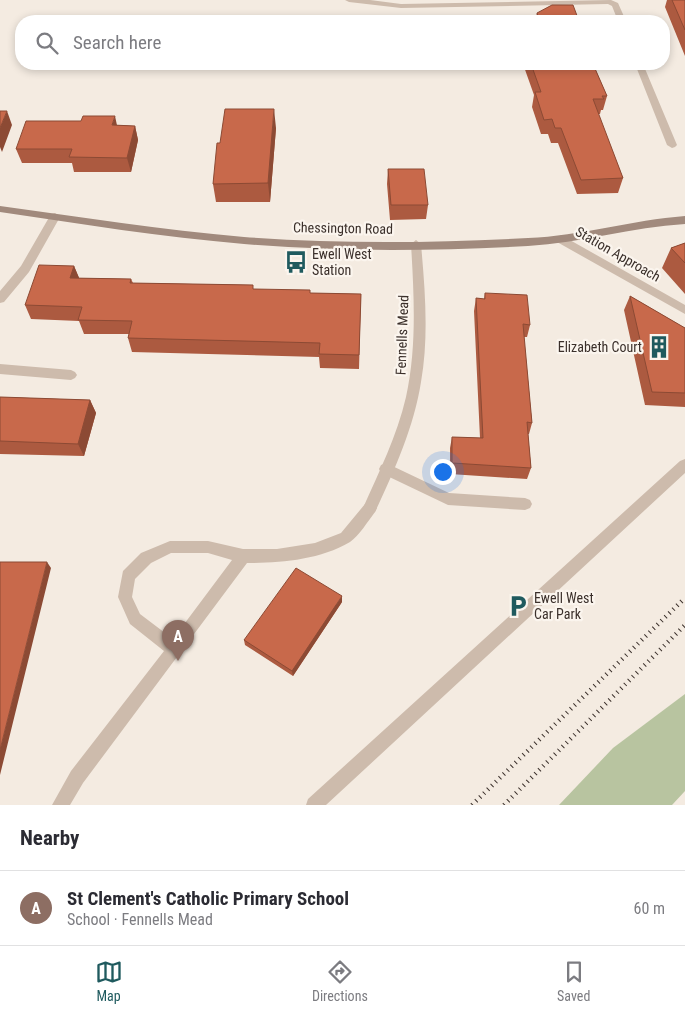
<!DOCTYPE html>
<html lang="en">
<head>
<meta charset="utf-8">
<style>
	:root { --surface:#fff; --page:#f7f7f7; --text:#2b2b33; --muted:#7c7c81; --line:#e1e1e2; --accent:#1f5a5e }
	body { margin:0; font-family:"Roboto Condensed",sans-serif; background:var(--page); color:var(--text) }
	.you { position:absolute; left:442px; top:471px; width:18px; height:18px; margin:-12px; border:4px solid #fff; border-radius:50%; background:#1a73e8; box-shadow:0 0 0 8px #1a73e833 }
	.badge { display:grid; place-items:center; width:32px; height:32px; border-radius:50%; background:var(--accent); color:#fff; font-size:16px; font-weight:700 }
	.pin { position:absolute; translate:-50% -41px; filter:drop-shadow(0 1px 2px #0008) }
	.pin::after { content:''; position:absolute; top:26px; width:18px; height:15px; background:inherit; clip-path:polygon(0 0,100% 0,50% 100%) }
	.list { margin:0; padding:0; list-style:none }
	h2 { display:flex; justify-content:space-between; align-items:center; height:65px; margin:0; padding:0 20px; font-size:21px }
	h2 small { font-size:16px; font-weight:400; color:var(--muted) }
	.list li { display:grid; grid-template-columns:32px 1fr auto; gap:15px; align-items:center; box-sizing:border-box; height:75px; padding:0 20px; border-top:1px solid var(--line) }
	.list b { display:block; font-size:19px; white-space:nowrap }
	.list p { margin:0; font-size:16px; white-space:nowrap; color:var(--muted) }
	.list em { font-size:16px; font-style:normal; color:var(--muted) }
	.icon { flex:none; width:28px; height:28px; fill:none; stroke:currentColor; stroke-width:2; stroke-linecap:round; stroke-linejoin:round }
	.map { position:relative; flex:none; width:685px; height:805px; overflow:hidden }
	.search { position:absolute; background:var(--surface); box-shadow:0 2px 8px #0003; left:15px; right:15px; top:15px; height:55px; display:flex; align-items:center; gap:12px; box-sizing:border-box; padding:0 18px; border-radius:20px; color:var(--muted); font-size:19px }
	.sheet { height:140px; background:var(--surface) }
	nav { display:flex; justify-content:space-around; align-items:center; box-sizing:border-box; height:70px; border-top:1px solid var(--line); background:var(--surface); font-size:14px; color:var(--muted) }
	nav a { display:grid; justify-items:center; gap:2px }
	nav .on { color:var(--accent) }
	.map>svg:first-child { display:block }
	.green { fill:#b8c4a0 }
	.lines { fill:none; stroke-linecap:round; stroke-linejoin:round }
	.lane { fill:#cdbbac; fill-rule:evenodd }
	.street { fill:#cdbbac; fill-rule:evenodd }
	.secondary { fill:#a18a7d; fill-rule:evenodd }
	.rail { stroke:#3b302b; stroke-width:4.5; stroke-dasharray:1 4.5; stroke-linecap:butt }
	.wall { fill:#ac5a40 }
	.shaded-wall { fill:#8c4a34 }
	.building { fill:#c8694b; stroke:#8c4a34 }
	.labels { text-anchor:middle; stroke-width:4.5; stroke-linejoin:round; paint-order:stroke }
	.street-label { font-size:14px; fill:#3b302b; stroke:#fbf5ee }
	.poi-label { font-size:14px; fill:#3b302b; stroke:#fbf5ee; text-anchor:start }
</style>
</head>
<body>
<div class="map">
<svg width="685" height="805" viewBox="0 0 685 805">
	<rect width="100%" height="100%" fill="#f4ebe1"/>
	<path class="green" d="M685,694v97l-13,14h-113l54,-57z"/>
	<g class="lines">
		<path class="lane" d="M0,364l71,6 4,2 2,3 -2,3 -4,2 -71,-6z
			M685,459v14l-359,332h-20l2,-6 372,-338z
			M386,463l63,30 76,5 5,2 2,4 -2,4 -5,2 -77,-5 -67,-32 -2,-4 2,-4z
			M370,502l5,2 2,4 -2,4c-7,9 -16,24 -25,30 -31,18 -69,21 -103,21l-164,220 -13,22h-18l19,-34 93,-120 -34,-27 -12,-27 5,-26 18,-18 29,-12h38l35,8h34l38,-6 26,-10 24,-29zM171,553h37l24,7 -59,79 -33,-25 -8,-17 3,-18 16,-16z"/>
		<path class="street" d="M345,0h25l31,4 210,-4 7,3 8,18h-8l-6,-15 -4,-2 -207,4 -52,-6z
			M635,64h8l34,81 -2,2 -3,1 -5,-3z
			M55,213l5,4 -31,55 -25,30 -4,1v-12l21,-25 30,-52z
			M561,235l124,70v9l-128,-72 -1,-3z
			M416,240l5,4c4,46 8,92 0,138 -7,45 -27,89 -46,130l-5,2 -5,-2 -2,-4c16,-36 34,-72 43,-111 11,-50 8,-102 5,-153z"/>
		<path class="secondary" d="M0,206c81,11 162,24 244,31 94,7 190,6 284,1 53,-2 104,-18 157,-22v8c-53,3 -104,19 -157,22 -94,5 -190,6 -284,-2 -82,-7 -163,-20 -244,-32z"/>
		<path class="rail" d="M472,805l213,-207
			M504,805l181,-180"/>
	</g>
	<path class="wall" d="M667,0h18v56l-20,-49z
		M537,13l42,8h-44z
		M523,64h70l14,32 -4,14h-2l-1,4h-2l25,64 -5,15 -41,1 -19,-51h-7l-3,-9h-7l-9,-27 2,-12z
		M117,125l18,1 3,14 -7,32h-57l-2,-9h-50l-6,-14z
		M276,128l-6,74h-54l-3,-18 7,-41z
		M388,169l40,36 -2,14 -36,1 -3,-36z
		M685,243v51l-23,-26 9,-20z
		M74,266l5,12 52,1 2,4 120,2v4l57,4 51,1 -2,75 -39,-1 -1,-11 -187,-5 -4,-14 1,-4h-45l-5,-13 -48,-2 -6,-14z
		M485,293l45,32 -3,12h-3l8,86 -3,11h-1l3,34 -4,11 -77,-5v-26l2,-11 28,1 -6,-127 2,-13 8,1z
		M630,296l55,32v79l-40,-2 -21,-95z
		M0,397l90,3 6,13 -12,43 -84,-2z
		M342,602l-49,74 -48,-31 -1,-5z"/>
	<path class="shaded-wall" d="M274,109l2,19 -6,74 -2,-19z
		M7,111l5,14 -10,27 -2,-5v-19z
		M115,116l3,14 -6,-5z
		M135,126l3,14 -7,32 -4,-14z
		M74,266l6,14 -10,-2z
		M90,400l6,13 -12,43 -6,-12z
		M47,562l4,6 -51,207v-25z
		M342,596v6l-49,74 -1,-5z"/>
	<path class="building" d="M672,0h13v30z
		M552,5h21l6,16h-40l-2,-8z
		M531,64h62l14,32h-5l2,3h-11l30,79 -42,2 -20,-52h-6l-3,-9 -8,1 -9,-28h6z
		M225,109h49l-6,74 -55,1 4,-41h3z
		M0,111h7l-7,17z
		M83,116h32l-3,9 23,1 -8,32 -58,-1 3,-8h-56l10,-28h55z
		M388,169h36l4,36h-37z
		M685,243v20l-14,-15z
		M39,265l35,1 -4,12 61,1 -1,4 123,2v4l57,1v3l51,1 -2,61 -40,-1 1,-11 -192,-5 4,-17 -54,-1 4,-13 -57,-2z
		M485,293l42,2 3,30 -7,-1 9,99 -5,-1 4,46 -79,-5v-26l31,1 -7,-140 9,1z
		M630,296l55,32v65l-33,-1z
		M0,397l90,3 -12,44 -78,-3z
		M0,562h47l-47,188z
		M296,568l46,28 -50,75 -48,-31z"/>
	<defs>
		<symbol id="bus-bare" viewBox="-9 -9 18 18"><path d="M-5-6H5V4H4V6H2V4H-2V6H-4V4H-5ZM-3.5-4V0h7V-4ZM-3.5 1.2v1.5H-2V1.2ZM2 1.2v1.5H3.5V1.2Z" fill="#1f5a5e" stroke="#fbf5ee" stroke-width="2.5" paint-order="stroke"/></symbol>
		<symbol id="building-bare" viewBox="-9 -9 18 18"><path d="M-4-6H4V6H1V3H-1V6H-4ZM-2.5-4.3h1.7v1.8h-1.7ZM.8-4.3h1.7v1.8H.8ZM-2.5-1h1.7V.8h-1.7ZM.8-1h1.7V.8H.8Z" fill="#1f5a5e" stroke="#fbf5ee" stroke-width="2.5" paint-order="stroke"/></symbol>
		<symbol id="parking-bare" viewBox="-9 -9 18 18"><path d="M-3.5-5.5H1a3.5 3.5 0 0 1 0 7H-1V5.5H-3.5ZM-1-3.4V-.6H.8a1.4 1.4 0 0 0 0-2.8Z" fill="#1f5a5e" stroke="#fbf5ee" stroke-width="2.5" paint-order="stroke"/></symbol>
	</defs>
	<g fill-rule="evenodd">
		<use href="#bus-bare" x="280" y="246" width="32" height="32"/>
		<use href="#building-bare" x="643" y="331" width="32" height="32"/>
		<use href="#parking-bare" x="502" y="590" width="32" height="32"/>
	</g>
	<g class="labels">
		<g class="street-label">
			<text transform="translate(343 228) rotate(1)" y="5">Chessington Road</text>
			<text transform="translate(618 254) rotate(30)" y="5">Station Approach</text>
			<text transform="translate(402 335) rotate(-88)" y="5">Fennells Mead</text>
		</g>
		<g class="poi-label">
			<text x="312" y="259">Ewell West<tspan x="312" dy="16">Station</tspan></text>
			<text x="642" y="352" text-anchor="end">Elizabeth Court</text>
			<text x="534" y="603">Ewell West<tspan x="534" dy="16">Car Park</tspan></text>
		</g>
	</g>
</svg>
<div class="you"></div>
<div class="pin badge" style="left:178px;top:661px;background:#8d6e63">A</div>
<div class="search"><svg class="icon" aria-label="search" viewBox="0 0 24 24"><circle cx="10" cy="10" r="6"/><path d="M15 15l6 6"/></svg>Search here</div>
</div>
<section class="sheet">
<h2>Nearby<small></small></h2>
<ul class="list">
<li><span class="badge" style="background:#8d6e63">A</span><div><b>St Clement's Catholic Primary School</b><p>School · Fennells Mead</p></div><em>60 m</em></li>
</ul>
</section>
<nav>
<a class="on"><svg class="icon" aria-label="map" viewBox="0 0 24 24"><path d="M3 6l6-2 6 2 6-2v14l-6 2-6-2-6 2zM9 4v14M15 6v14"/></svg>Map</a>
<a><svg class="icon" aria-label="directions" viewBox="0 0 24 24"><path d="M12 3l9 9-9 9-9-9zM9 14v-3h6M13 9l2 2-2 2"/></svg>Directions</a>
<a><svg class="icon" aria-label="saved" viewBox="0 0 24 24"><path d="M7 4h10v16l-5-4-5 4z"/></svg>Saved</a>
</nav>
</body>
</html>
